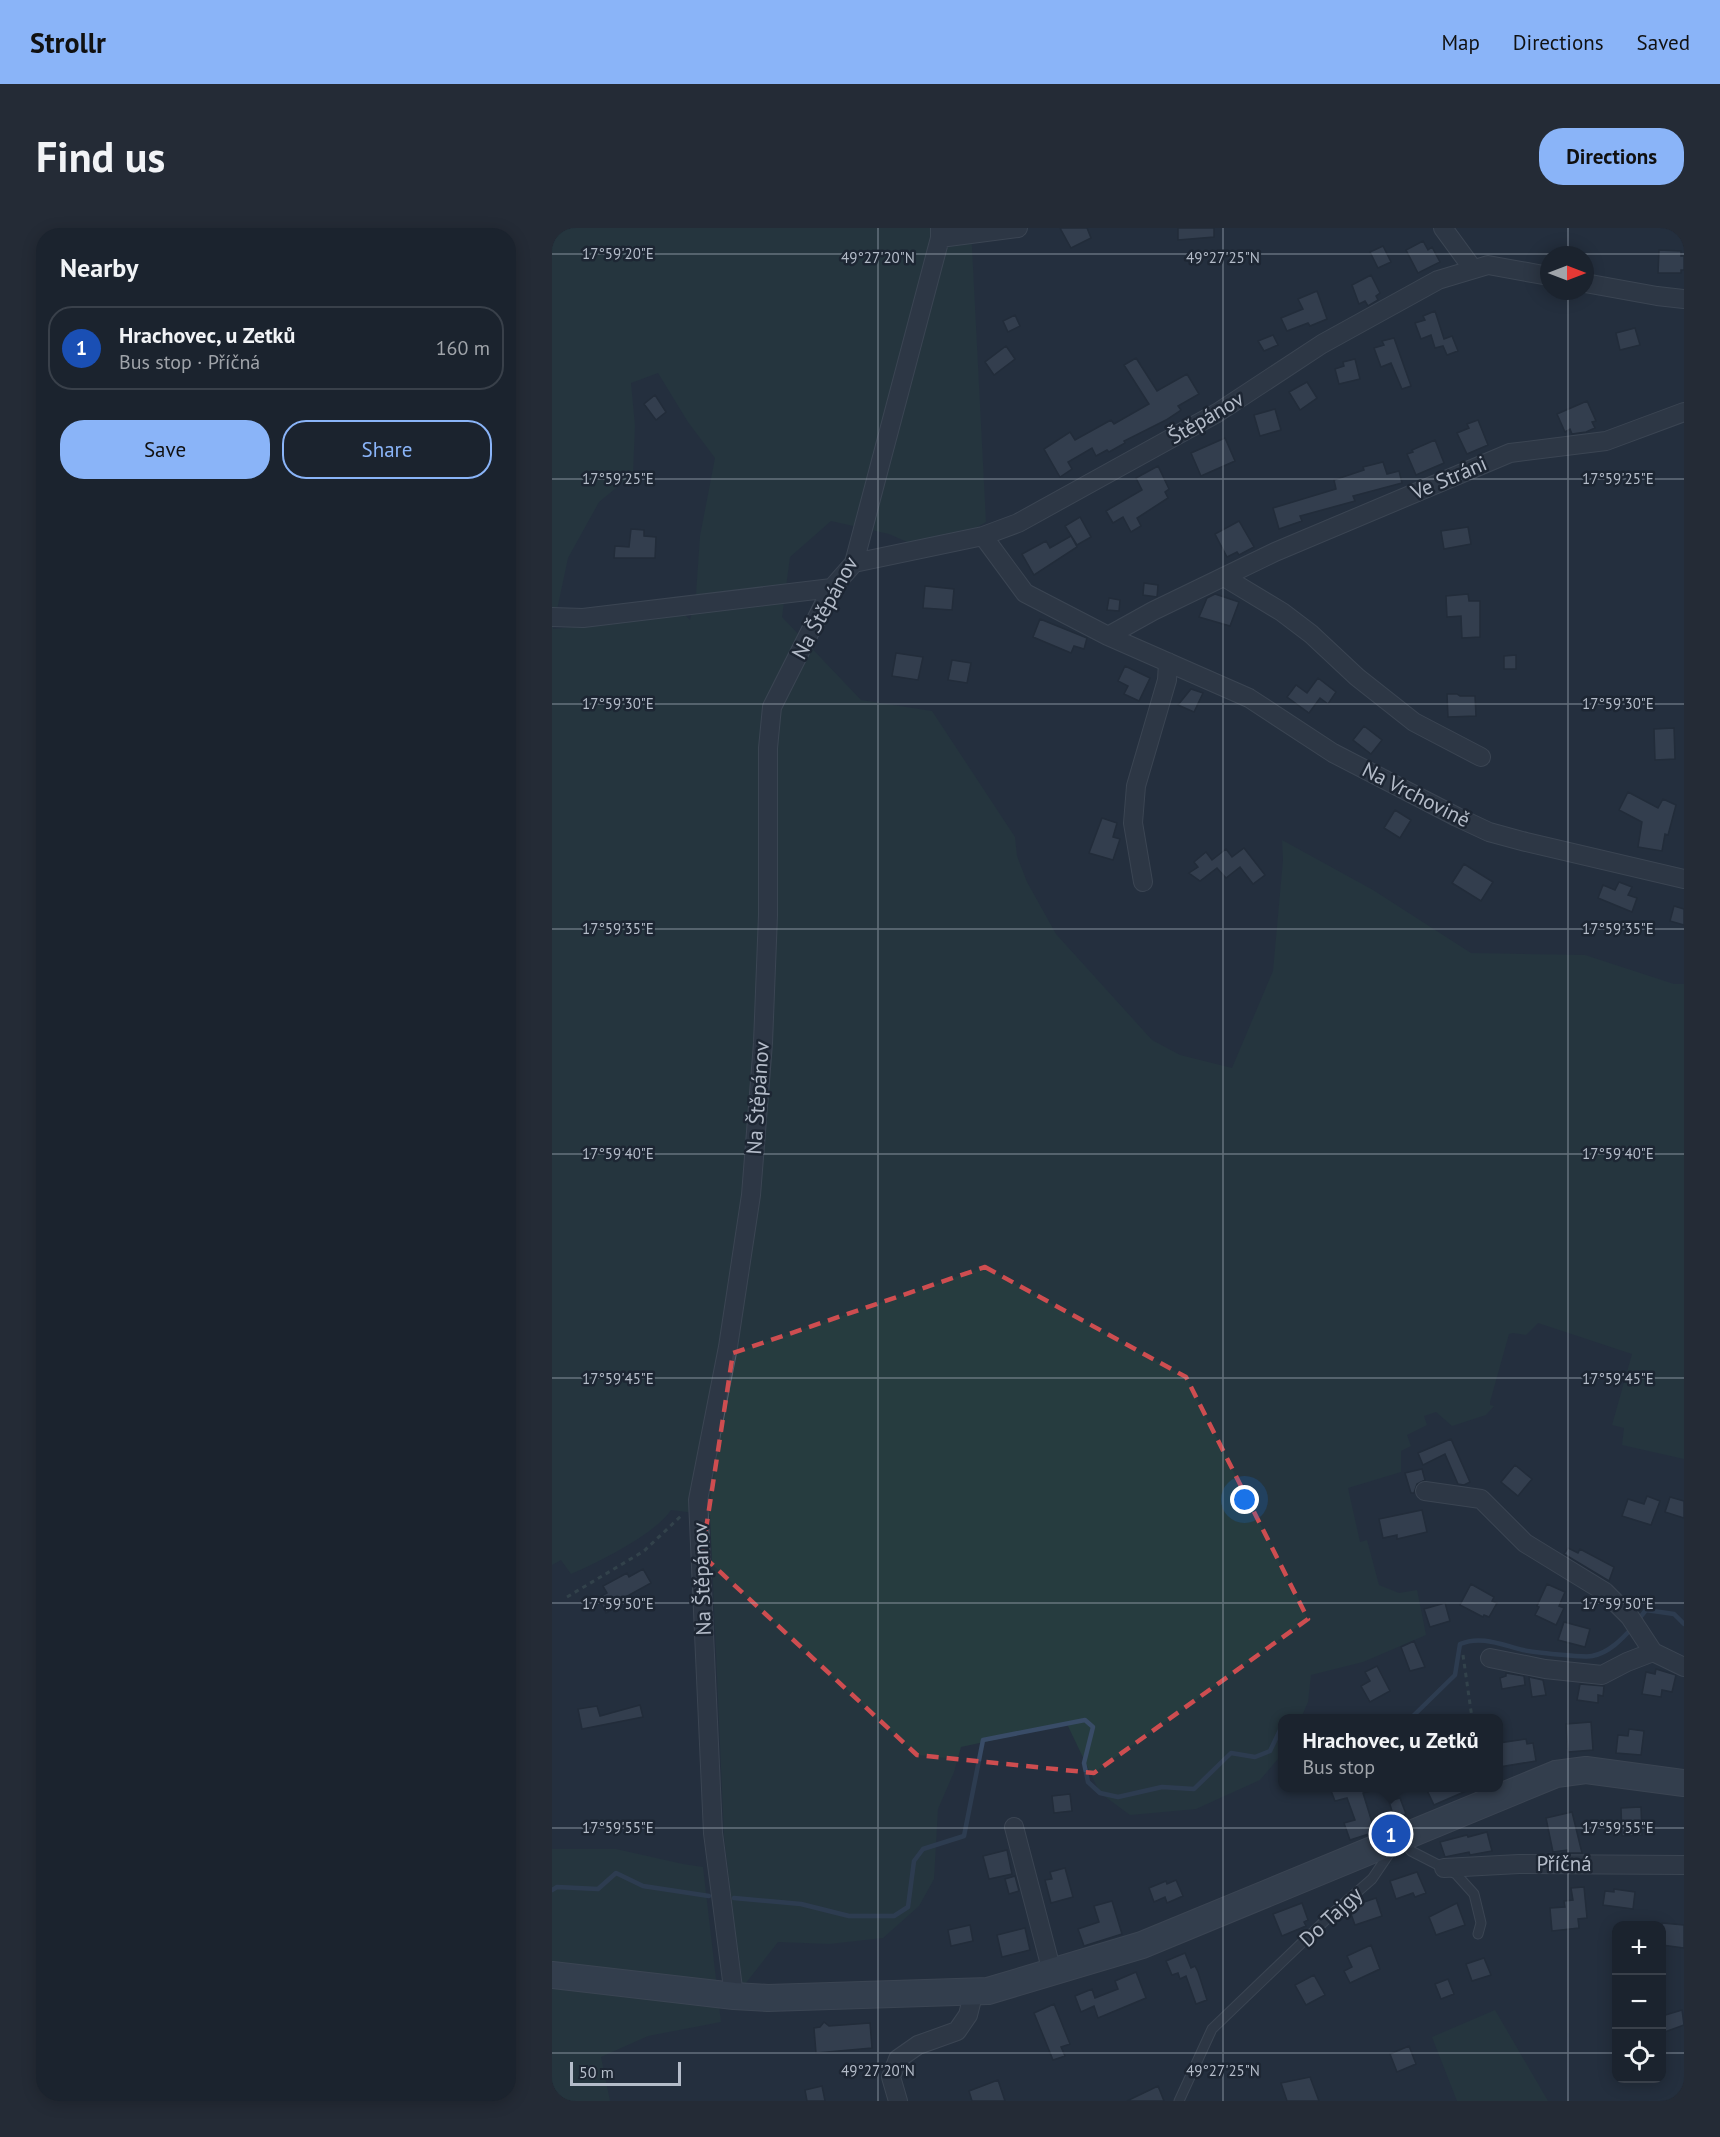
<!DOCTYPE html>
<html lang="en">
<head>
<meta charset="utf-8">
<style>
	:root { --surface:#1b232e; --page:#242b36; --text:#f1f3f6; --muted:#a0a4aa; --line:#39404a; --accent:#8ab4f8 }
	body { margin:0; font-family:"PT Sans",sans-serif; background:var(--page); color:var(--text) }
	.controls { position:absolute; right:18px; bottom:18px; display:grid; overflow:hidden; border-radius:12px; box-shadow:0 3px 15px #0003 }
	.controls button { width:54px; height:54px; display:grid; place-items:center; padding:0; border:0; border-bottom:2px solid var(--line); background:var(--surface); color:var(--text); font:30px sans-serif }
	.compass { position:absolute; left:988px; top:18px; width:54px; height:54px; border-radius:50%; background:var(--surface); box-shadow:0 3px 15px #0003; rotate:90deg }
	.scale { position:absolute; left:18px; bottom:15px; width:111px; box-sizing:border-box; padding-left:6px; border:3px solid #b4bcc9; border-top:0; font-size:16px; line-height:21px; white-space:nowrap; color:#b4bcc9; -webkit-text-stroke:4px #1d2633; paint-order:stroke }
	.you { position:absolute; left:693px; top:1272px; width:21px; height:21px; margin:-15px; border:4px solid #fff; border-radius:50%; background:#1a73e8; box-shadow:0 0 0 9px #1a73e833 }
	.badge { display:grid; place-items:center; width:39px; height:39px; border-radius:50%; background:var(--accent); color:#fff; font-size:20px; font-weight:700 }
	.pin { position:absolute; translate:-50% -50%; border:3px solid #fff; box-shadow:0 2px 6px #0006 }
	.popup { position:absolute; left:726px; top:1486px; width:225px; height:78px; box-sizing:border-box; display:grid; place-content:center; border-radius:12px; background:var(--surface); filter:drop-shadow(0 2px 4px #0005); font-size:20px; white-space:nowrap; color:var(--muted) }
	.popup b { font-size:22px; color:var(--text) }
	.popup::after { content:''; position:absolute; left:50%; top:100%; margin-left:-12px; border:12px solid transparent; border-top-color:var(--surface) }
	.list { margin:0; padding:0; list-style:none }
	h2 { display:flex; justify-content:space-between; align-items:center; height:78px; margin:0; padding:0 24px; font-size:26px }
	h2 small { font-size:20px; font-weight:400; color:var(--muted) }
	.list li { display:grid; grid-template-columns:39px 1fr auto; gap:18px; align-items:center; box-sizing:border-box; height:84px; margin:0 12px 12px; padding:0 12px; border:2px solid var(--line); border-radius:24px }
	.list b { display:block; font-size:22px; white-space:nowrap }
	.list p { margin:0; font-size:20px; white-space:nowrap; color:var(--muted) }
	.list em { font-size:20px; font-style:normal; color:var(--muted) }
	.actions { display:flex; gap:12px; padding:18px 24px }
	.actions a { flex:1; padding:14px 0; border:2px solid var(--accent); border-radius:24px; text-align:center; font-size:21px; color:var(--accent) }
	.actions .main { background:var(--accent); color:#111 }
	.icon { flex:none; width:33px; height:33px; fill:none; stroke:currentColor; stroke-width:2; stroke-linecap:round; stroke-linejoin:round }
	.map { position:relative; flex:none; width:1132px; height:1873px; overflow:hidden; border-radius:24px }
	header { display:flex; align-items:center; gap:36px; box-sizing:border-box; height:84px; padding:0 30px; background:var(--accent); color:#111 }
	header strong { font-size:28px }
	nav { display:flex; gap:33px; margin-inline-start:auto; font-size:21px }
	.intro { display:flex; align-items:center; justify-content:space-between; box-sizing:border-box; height:144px; padding:0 36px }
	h1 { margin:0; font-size:42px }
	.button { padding:15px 27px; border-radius:24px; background:var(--accent); color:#111; font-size:21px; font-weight:700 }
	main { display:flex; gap:36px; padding:0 36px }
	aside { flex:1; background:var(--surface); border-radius:24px; box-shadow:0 3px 15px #0003 }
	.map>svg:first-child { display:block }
	.green { fill:#263c3f; fill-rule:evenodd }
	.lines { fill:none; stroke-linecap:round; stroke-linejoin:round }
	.stream { stroke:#394c67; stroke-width:4.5 }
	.building { fill:#455162; stroke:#1f2835; stroke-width:1.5 }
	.lane-casing { stroke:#565f6c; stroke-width:11 }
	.street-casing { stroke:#565f6c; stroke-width:20 }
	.secondary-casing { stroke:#565f6c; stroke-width:28 }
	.path { stroke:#44595c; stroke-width:3; stroke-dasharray:4.5 4.5; stroke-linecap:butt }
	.lane { stroke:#38414e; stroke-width:9 }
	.street { stroke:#38414e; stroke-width:18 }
	.secondary { stroke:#465061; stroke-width:26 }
	.marked { fill:none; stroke:#ce4d50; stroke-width:4.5; stroke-dasharray:12 8; stroke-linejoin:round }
	.ticks { fill:none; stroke:#b4bcc9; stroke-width:1.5; stroke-opacity:0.45 }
	.labels { text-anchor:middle; stroke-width:5; stroke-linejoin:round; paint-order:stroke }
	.street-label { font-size:21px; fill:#b4bcc9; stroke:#1d2633 }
	.ticks-label { font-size:15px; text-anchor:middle; fill:#b4bcc9; stroke:#1d2633; stroke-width:5; stroke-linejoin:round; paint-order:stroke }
</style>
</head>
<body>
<header>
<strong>Strollr</strong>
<nav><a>Map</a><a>Directions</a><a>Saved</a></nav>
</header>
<div class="intro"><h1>Find us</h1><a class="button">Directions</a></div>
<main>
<aside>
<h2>Nearby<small></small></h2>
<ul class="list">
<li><span class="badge" style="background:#1a4fb4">1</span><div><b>Hrachovec, u Zetků</b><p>Bus stop · Příčná</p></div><em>160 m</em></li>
</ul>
<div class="actions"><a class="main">Save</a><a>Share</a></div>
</aside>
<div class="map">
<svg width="1132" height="1873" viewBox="0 0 1132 1873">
	<rect width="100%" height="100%" fill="#242f3e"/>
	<path class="green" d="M0,0h419l15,294 -54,31 -43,-19 -58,-13 -41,36 -8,60 79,83 71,11 83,126 2,19 10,26 29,52 96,106 28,15 52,13 41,-97 10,-111 -1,-20 91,50 98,63 114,2 89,29h10v475l-62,-14 2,-17 -12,-3 20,-71 -94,-31 -12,12 -13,-2 -4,1 -19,68v3l4,1 -8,9 -34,11 -16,-14 -12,4 3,9 -20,10 4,11 -10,5v21l-53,16 12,54 7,-2 12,45 20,8 18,-3 9,45 -63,27 -52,13 -3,27 -7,16h-18v35l-23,27 -64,29 -66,6 -30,-22 -33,-69 -106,23 -7,25 -16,37 -4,70 -15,27 -36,32 -54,6 -51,-2 -36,46 -18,-152 -14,-321 -39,-5c-16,24 -72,52 -100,64l-10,-14 -9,5zM106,145l30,49 27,36 -15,78 -4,58 -6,26 -5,-5 -132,14 15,-71 31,-56 34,-28 2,-48 -4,-43z
		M0,1621h64l67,15 20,3 18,155 -73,14 -47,21 9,44h-58z
		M943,1782l53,91h-91l-25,-64z"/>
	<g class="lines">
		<path class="stream" d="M1086,1392l8,-10 28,4 10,10
			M734,1490l1,-1 5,1
			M859,1490l44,-43 5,-31c21,-9 42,1 63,6 9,2 62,8 69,6 17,-3 30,-17 41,-29
			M0,1662l5,-3 41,2 18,-16 27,13 66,10
			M182,1670l67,6 48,12h45l14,-9 6,-46 9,-12 41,-13 19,-96 102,-20 8,7 -9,36 4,19 12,11 18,4 44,-10 32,2 37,-36 24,4 15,-6 13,-27"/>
	</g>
	<path class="building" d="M508,0h27l4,10 -20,10z
		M626,0h36v9l-36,3z
		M871,13l5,9 4,-3 8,15 -22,11 -12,-23z
		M831,18l8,16 -13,6 -8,-16z
		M1107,22l22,1v5h3v14h-3v3h-23z
		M819,47l9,18 -4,3 2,4 -10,6 -3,-5 -6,3 -7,-19z
		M765,63l10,28 -17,7 -2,-3 -21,8 -6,-13 22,-9 -5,-10z
		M883,83l9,28 8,-3 6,15 -11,4 -4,-9 -8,2 -4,-13 -10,4 -6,-16 10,-3 -2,-4z
		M463,87l5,11 -12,6 -5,-11z
		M1083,100l5,17 -20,5 -4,-17z
		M721,107l5,10 -14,6 -6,-10z
		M842,110l17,48 -9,3 -11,-26 -10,4 -7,-19 10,-3 -2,-4z
		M454,118l9,13 -21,16 -9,-13z
		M584,130l21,33 30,-17 12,20 -21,12 3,4 -15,10 -42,21 1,2 -16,9 -2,-2 -11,6 -4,-8 -24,14 4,7 -12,8 -16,-28 26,-17 5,8 36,-20 3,4 35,-20 -25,-39z
		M803,131l5,20 -21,5 -4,-15 9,-3 -1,-4z
		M755,154l10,16 -17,12 -11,-18z
		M103,167l11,17 -10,8 -12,-16z
		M1035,173l9,20 -4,1 3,6 -9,4 -14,2 -2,-5 -5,3 -8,-18z
		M723,181l6,21 -21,6 -6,-21z
		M926,192l10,25 -21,9 -10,-21 12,-5 -2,-4z
		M673,210l10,23 -34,15 -10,-23z
		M883,212l9,23 -28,12 -9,-21 6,-2 -1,-2z
		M831,234l4,12 12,-3 3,12 -49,13 2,5 -55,15 2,5 -23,8 -6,-21 63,-19 -2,-9 30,-10 -1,-3z
		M606,238l11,23 -4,3 3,6 -31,20 4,8 -10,6 -8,-15 -10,6 -7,-12 36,-21 -6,-12z
		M528,289l11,20 -14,8 -12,-19z
		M687,293l15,26 -15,8 -2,-3 -10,5 -12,-23z
		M916,299l3,17 -27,5 -3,-18z
		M79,301l13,1v6l12,1 -1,21h-41l1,-12 14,1z
		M519,308l6,11 -43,28 -12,-21 24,-13 4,7z
		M592,355l14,2 -1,12 -14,-2z
		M373,358l29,3 -2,21 -29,-2z
		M663,366l24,8 -9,24 -31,-9 8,-19z
		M916,366l1,7h11v36l-18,1 -1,-22 -14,1 -1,-21z
		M557,370l11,2 -1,11 -12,-1z
		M488,391l47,19 -3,11 -10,-3 -3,7 -38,-16z
		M344,425l27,4 -5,23 -26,-4z
		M964,427v14h-12v-13z
		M400,432l19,3 -4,20 -19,-3z
		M573,438l25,12 -11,23 -15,-7 4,-8 -10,-5z
		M766,450l18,14 -8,12 -8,-6 -11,15 -22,-16 9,-12 11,8z
		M639,461l12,4 -9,19 -16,-7z
		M895,466h10l3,2h15l1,20 -28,1z
		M812,498l18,14 -11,14 -18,-14z
		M1122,500l1,31 -20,1 -1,-31z
		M1076,564l30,16 5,-9 13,6 -8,30 -3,-1 -3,17 -24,-4 4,-25 -23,-12z
		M843,582l16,10 -11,18 -16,-10z
		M550,590l15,5 -4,14 7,2 -7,21 -24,-7z
		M692,620l21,27 -12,9 -13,-17 -14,11 -9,-10 -17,13 -11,-8 9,-6 -4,-5 12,-10 6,8 14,-11 6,8z
		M912,636l29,18 -12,19 -29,-18z
		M1067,654l13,5 -4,8 9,3 -5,14 -34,-14 5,-13 12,5z
		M1122,678l10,3v16l-14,-4z
		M899,1211l19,43 -6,3 -6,-1 -13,-30 -22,11 -5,-12z
		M963,1237l17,14 -14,17 -17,-14z
		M870,1241l3,11 -8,4 -3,9h-3l-6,-20z
		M1095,1268l13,5 -9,24 -29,-9 6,-17 16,5z
		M1118,1269l14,4v17l-19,-6z
		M870,1282l5,22 -30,7v-4l-14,3 -4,-19z
		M1016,1320l10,5 2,-4 34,18 -5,14 -45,-27z
		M91,1341l8,14 -31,17 2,4 -16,9 -8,-15 9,-5 -4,-7 24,-13 2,4z
		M919,1356l23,13 -2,4 5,2 -8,14 -5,-2 -1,2 -23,-12z
		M995,1356l18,8 -6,14 5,2 -8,17 -21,-10 4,-8 -2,-1z
		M893,1375l5,18 -20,6 -6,-18z
		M1012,1394l26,7 -5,18 -27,-7z
		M862,1413l11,26 -15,4 -9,-24z
		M825,1438l13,25 -20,11 -9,-16 9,-5 -5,-9z
		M1104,1441l20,6 -4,17 -10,-2 -1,7 -19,-3 4,-22 9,2z
		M954,1445l18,3 1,9 -23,4 -2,-11 6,-2z
		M977,1449l14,3 3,15 -14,2z
		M1028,1456l24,2 -1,10 -5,-1v8l-21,-3z
		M88,1477l3,12 -61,12 -4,-20 19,-3 3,10z
		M1039,1494l2,28 -25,2 -2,-28z
		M1077,1501l15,2 -3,24 -25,-2 2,-18 10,1z
		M974,1511l1,5 6,-1 3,18 -37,6v-24z
		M778,1560h40l1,3 -8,2 12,39 -25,8 -6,-17 11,-3 -8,-22 -12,3z
		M874,1560h47l-39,17z
		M518,1566l2,17 -18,2 -2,-17z
		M848,1570l6,16 -12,4 -5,-17z
		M1089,1579l1,28 -20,1 -1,-28z
		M1020,1584l10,41h-15v-3l-14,2 -7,-34z
		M935,1604l5,19 -22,4 -1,-3 -24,5 -5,-15 27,-7 1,2z
		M455,1622l5,24 -23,5 -6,-23z
		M513,1640l8,29 -22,6 -6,-23 7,-1 -2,-7z
		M865,1644l9,21 -11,4 -2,-4 -17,6 -6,-18z
		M463,1648l4,15 -10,3 -4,-15z
		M624,1652l7,16 -16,7 -2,-6 -11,5 -5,-14 17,-7 1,3z
		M1032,1659l3,31 -9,1 1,9 -27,3 -2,-23 15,-1 -1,-6 9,-1 -2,-12z
		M1062,1661l21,3 -2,17 -30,-4 2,-14 9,1z
		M824,1670l6,18 -27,9 -5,-14 9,-2 -1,-5z
		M560,1673l10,33 -38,12 -6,-17 21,-7 -5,-16z
		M750,1675l6,17 -4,2 2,4 -24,10 -9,-22z
		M905,1675l8,22 -29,10 -7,-18z
		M1110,1695l22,2v23l-22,-3z
		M418,1697l3,16 -22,5 -3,-16z
		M473,1700l5,22 -28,7 -5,-22z
		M819,1717l9,24 -30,14 -6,-12 8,-4 -5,-11z
		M633,1725l6,15 4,-2 3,6 9,28 -11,4 -10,-28 -6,3 -2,-6 -6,2 -6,-14z
		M932,1730l7,17 -19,6 -6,-17z
		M584,1744l10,26 -48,20 -4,-12 -13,6 -6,-16 17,-7 3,9 23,-9 -3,-8z
		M762,1747l11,20 -19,10 -11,-20z
		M896,1751l6,15 -13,5 -6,-15z
		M502,1776l16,40 -9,3 4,9 -12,4 -19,-47z
		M1130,1782l2,15 -22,8v-17z
		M272,1794l5,4 41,-3 2,25 -56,5 -2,-25 6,-1z
		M857,1818l7,18 -19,8 -7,-18z
		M758,1849l9,24h-32l-6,-18z
		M446,1852l7,21h-33l-3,-10z
		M270,1858l3,15h-18l-2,-11z
		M606,1858l6,15h-37z"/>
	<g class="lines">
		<defs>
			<path id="lane" d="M851,1611l8,12 45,23 18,20 7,29 -3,11
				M627,1873l33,-72 121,-116 39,-34 21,-31"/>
			<path id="street" d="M891,0l30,41
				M388,10l78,-10
				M1033,55l72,13 27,3
				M431,308l42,57 83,43 141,62 84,55 124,64 32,15 37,10 158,37
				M302,335l129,-27 35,-13 199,-110 105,-69 116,-64 50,-15 61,11
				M672,349l58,35 29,22 46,43 57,45 67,35
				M0,389l31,1 249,-30
				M556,408l45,-25 122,-59 235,-99 96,-12 78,-29
				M591,654l-10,-59 3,-37 31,-106 1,-18
				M873,1263l56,8 44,44 80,49 25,25 23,35 31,15
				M938,1430l55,11 57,6 25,-13 26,-10
				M462,1599l38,145
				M892,1640l75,-4 165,1
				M182,1768l-21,-163 -15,-333 30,-153 23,-152 12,-152 5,-128v-167l4,-41 60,-119 22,-25 86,-325v-10
				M346,1873l-7,-24 7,-18 20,-14 39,-14 11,-16 6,-24"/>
			<path id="secondary" d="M0,1747l182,21 34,2 220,-7 154,-46 414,-171 30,-4 98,13"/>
		</defs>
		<use href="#lane" class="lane-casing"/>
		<use href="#street" class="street-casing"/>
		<use href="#secondary" class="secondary-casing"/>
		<path class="path" d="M15,1369l77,-46 38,-36
			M911,1427l9,63"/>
		<use href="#lane" class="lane"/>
		<use href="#street" class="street"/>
		<use href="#secondary" class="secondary"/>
	</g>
	<path d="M0 0H1132V1873H0ZM433,1039l201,110 122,242 -214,154 -177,-18 -215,-200 31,-202z" fill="#242f3e" fill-opacity=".55" fill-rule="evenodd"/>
	<path class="marked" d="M433,1039l201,110 122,242 -214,154 -177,-18 -215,-200 31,-202z"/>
	<path class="ticks" d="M326,0v1873M671,0v1873M1016,0v27M0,26h1132M1016,63v1810M0,251h1132M0,476h1132M0,701h1132M0,926h1132M0,1150h1132M0,1375h1132M0,1600h1132M0,1825h1064M1110,1825h22"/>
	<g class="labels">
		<g class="street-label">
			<text transform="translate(654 190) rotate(-30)" y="7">Štěpánov</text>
			<text transform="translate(897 250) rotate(-23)" y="7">Ve Stráni</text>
			<text transform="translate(273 380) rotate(-61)" y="7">Na Štěpánov</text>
			<text transform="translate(864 567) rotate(27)" y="7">Na Vrchovině</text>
			<text transform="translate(206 870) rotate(-86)" y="7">Na Štěpánov</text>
			<text transform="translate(150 1351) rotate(-92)" y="7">Na Štěpánov</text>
			<text x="1012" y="1643">Příčná</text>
			<text transform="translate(779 1689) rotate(-43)" y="7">Do Tajgy</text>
		</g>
	</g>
	<g class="ticks-label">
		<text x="66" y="31">17°59'20"E</text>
		<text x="326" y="35">49°27'20"N</text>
		<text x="671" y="35">49°27'25"N</text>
		<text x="1066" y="256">17°59'25"E</text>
		<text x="66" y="256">17°59'25"E</text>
		<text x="1066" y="481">17°59'30"E</text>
		<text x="66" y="481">17°59'30"E</text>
		<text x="1066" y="706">17°59'35"E</text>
		<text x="66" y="706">17°59'35"E</text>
		<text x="1066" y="931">17°59'40"E</text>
		<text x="66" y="931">17°59'40"E</text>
		<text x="1066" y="1156">17°59'45"E</text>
		<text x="66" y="1156">17°59'45"E</text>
		<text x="1066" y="1381">17°59'50"E</text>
		<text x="66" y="1381">17°59'50"E</text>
		<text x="66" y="1605">17°59'55"E</text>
		<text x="1066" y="1605">17°59'55"E</text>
		<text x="326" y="1848">49°27'20"N</text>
		<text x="671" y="1848">49°27'25"N</text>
	</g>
</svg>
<div class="controls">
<button>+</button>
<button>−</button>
<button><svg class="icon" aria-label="locate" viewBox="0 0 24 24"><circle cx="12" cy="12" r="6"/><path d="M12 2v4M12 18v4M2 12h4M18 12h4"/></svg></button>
</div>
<svg class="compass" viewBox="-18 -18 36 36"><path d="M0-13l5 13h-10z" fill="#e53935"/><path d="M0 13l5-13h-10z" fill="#a0a4aa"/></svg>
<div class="scale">50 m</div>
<div class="you"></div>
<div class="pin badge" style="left:839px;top:1606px;background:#1a4fb4">1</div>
<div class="popup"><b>Hrachovec, u Zetků</b>Bus stop</div>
</div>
</main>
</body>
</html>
